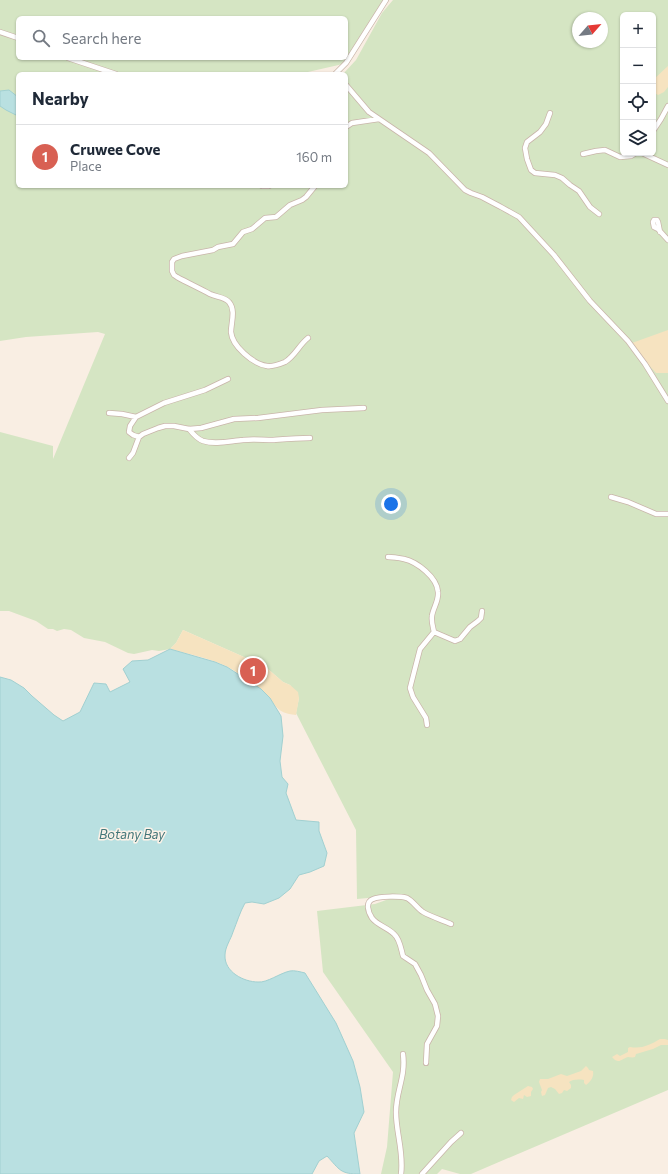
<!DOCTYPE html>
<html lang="en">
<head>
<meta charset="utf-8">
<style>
	:root { --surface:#fff; --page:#f6f6f7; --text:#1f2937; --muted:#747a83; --line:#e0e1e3; --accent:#d86053 }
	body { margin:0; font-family:Commissioner,sans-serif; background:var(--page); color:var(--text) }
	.controls { position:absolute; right:12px; top:12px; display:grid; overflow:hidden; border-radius:6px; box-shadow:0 1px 3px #0004 }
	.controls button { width:36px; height:36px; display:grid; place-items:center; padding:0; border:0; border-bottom:1px solid var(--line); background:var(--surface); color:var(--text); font:20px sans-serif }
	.compass { position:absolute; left:572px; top:12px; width:36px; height:36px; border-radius:50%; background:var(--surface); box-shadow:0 1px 3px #0004; rotate:62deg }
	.you { position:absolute; left:391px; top:504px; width:14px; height:14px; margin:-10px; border:3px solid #fff; border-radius:50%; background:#1a73e8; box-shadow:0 0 0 6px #1a73e833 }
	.badge { display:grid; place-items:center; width:26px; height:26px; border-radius:50%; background:var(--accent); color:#fff; font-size:13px; font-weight:700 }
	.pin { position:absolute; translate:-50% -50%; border:2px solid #fff; box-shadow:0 1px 4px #0006 }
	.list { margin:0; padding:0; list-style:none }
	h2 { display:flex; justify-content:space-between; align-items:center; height:52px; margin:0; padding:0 16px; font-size:17px }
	h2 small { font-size:13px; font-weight:400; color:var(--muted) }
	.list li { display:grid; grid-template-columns:26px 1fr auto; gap:12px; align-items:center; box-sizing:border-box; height:64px; padding:0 16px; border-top:1px solid var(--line) }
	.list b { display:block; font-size:15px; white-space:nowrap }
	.list p { margin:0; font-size:13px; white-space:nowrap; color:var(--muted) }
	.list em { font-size:13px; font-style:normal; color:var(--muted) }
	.icon { flex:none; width:22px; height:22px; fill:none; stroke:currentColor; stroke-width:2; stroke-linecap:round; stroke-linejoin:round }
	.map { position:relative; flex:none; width:668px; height:1174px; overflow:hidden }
	.search { position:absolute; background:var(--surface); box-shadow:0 1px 3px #0004; left:16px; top:16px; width:332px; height:44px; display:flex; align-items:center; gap:10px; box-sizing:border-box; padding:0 14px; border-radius:6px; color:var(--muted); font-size:15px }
	.panel { position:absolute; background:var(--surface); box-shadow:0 1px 3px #0004; left:16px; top:72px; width:332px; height:116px; border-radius:6px }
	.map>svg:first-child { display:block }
	.green { fill:#d5e5c3; fill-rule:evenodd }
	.sand { fill:#f6e3c0 }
	.water { fill:#b9e0e1; stroke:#a1d0d1 }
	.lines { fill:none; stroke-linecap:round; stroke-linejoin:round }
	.service-casing { stroke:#c9b5aa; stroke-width:6 }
	.service { stroke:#fff; stroke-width:4.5 }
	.labels { text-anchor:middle; stroke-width:3; stroke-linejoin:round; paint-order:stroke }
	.water-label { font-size:13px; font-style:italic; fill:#44777a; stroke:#fdf2e8 }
</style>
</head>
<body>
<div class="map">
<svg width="668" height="1174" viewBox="0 0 668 1174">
	<rect width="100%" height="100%" fill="#f9eee3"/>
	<path class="green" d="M0,0h385l-42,64 -44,10h-281v112h328v-112h-3l13,-14 26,-47 11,-13h275v1090l-197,84h-11l-18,-5 -5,5h-56l6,-27 6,-75 -70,-100 -6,-61 58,-7 25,-9 -43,4 -1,-69 -60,-117 3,-15 -9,-13 -7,-3 -15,-13 -15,-8 -70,-31 -7,13 -6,6 -11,2 -7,-1 -18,4 -6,-1 -23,-11 -21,-4 -13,-8 -7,-1 -7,2 -4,-2h-5l-12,-8 -27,-10h-9v-179l53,14v13l52,-125 -7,-2 -72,5 -26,4zM623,15h30v138h-30zM18,18h328v40h-328zM578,18h24v24h-24z"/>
	<path class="sand" d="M668,66v21l-4,5 -6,3 -5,-3v-12z
		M668,330v43h-12l-15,-17 -9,-13z
		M183,630l70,31 15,8 15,13 7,3 8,7 1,6 -3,17c-21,-2 -18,-10 -32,-21 -12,-10 -24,-21 -38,-28 -17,-8 -37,-12 -56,-17l6,-6z
		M660,1039h5l3,1v5h-7l-8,4 -17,5 -1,3c-3,1 -5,0 -7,0 -7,2 -9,8 -16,0l5,-3 3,2 8,-4v-4l2,-1c12,2 20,-2 30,-8z
		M586,1066l2,2 1,2 4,1c1,6 -2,10 -7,14l-2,-2v-3c-4,-1 -12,-1 -15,2l2,3v3l-4,3 -3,-1 -2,3 -3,1 -4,-5 -4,-2 -3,1 -3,7 -3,1 -1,-4 1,-2 -3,-8 1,-3h8l13,-5 6,2 14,-5z
		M528,1086l4,1 1,2 -2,3v4l-4,1 -3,-2 -1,4 -4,-1 -5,4 -3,-2 1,-3 2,-2z"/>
	<path class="water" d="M9,90l9,7v19l-12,-6 -6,-4v-15z
		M170,649l45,13 12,5 34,22 9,9 11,18 2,20 -3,25 2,16 6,7 -2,9 10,27 23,2v9l8,22 -3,13 -14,6 -11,3 -9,14 -11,9 -15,6 -12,-2 -7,1c-5,9 -8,19 -12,29 -2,7 -8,15 -8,23 -1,17 19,27 33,27 9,1 22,-9 32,-11 4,-1 11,1 15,2l31,50 17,38 7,26 4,25 -10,21 6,41c-20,0 -20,-4 -33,-18l-8,5 -7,13h-312v-497l11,3 13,8 8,8 22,19 9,6 17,-9 14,-29 12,1 4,8 20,-10 -7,-13 9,-8 16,-1z"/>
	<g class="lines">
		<defs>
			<path id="service" d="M0,32l18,6
				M68,58l48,16
				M335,74l11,-11 40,-63
				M346,85l23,27 60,41 36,37 6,3 11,4 19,10 18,10 35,38 36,46 38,40 17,23 23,37
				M550,113l-4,11 -6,8 -13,10 -2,6 2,11 4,11 4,3 20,2 7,3 8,7 9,6 11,16 9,7
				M346,127l6,-4 27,-4
				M653,131l8,-12 7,-13
				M642,153l26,12
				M583,154l13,-3 9,-1 15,7 11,-1 5,-3
				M262,186h7
				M660,232l-2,-10 -1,-2h-3l-1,2 1,5 4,2 10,11
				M308,338c-9,7 -13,18 -23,24 -5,2 -13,5 -18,4 -14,-2 -35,-20 -36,-34 0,-9 5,-22 -2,-30 -4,-5 -13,-5 -19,-8 -11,-6 -22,-11 -33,-17l-3,-2 -2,-4v-9l2,-3 8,-3 31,-6 5,-3 15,-3 10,-12 9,-3 13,-11 11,-1 14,-12 12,-5 4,-3 9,-11
				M109,413l13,1 14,3 -6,9 -1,6 4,3 6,2 -6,16 -4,5
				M136,417l28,-14 41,-13 23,-11
				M189,429c4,5 8,10 14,12 13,4 27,0 40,-1 10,-1 20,0 30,0 13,-1 25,-2 37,-2
				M139,437l4,-3 15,-6 7,-2h9l15,3 12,-1 33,-9 24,-1 64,-8 42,-2
				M611,497l17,5 28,12h12
				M388,557c5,0 11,1 16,2 13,3 33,18 34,33 1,9 -5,16 -6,24 -1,5 1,11 2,16l21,9 5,-2 10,-12 8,-6 3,-3 1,-7
				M427,725l-1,-7 -13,-21 -3,-9 10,-39 14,-17
				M426,1063l1,-19 10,-18 1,-10 -3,-12 -8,-14 -6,-15 -6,-11 -12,-8c-2,-7 -3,-17 -9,-22 -7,-7 -17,-9 -22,-16 -4,-6 -7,-16 1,-19 7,-3 27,-3 34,-1 6,3 10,10 16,14 9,5 19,8 28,12
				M401,1174c3,-21 -5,-41 -5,-62 0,-21 10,-35 7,-58
				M422,1174l29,-32 10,-9"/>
		</defs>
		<use href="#service" class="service-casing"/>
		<use href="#service" class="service"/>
	</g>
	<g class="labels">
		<g class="water-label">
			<text x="132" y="839">Botany Bay</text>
		</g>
	</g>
</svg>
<div class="controls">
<button>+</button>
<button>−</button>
<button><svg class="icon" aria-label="locate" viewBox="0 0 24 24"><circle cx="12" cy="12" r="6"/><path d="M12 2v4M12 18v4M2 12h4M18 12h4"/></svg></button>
<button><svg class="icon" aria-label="layers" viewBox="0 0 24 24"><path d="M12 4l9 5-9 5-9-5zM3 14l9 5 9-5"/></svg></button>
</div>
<svg class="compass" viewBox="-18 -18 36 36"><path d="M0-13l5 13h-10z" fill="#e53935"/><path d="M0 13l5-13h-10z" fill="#747a83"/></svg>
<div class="you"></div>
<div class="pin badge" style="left:253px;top:671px">1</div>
<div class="search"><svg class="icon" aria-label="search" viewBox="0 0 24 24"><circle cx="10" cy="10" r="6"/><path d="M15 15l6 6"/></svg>Search here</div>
<section class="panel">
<h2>Nearby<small></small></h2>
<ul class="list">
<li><span class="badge">1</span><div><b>Cruwee Cove</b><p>Place</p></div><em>160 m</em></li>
</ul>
</section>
</div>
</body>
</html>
